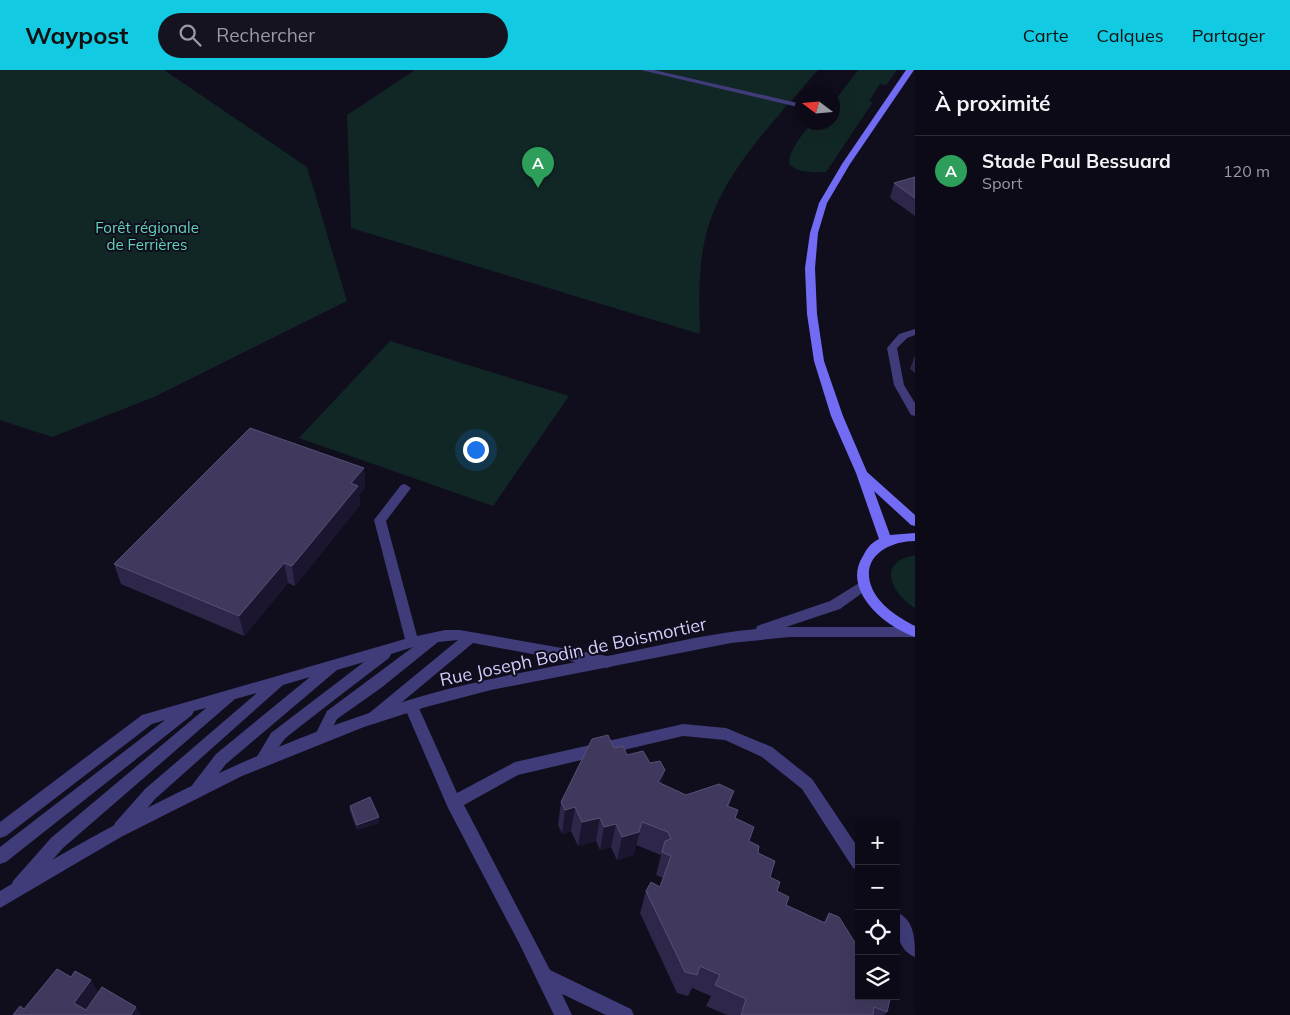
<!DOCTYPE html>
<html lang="fr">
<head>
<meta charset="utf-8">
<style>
	:root { --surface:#0c0a16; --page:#15131f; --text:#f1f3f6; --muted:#9a9aa1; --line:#2c2b35; --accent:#12cbe3 }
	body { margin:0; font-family:Mulish,sans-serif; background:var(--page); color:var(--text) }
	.controls { position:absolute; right:15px; bottom:15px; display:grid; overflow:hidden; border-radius:0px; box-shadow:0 5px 20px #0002 }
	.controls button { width:45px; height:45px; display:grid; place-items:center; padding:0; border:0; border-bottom:1px solid var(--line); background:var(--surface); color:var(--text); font:25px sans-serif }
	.compass { position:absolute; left:795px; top:15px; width:45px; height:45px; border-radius:50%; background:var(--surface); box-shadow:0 5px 20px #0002; rotate:286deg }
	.you { position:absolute; left:475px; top:379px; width:18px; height:18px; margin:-12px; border:4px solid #fff; border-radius:50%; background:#1a73e8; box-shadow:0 0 0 8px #1a73e833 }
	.badge { display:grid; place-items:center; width:32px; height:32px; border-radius:50%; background:var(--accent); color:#fff; font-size:16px; font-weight:700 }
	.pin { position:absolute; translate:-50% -41px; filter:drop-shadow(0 1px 2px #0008) }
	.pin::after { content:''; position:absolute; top:26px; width:18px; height:15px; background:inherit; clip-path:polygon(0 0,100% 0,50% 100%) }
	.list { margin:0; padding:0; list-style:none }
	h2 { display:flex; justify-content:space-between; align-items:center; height:65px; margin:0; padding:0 20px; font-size:21px }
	h2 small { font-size:16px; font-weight:400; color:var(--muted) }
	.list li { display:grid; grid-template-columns:32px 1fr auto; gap:15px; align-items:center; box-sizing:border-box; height:70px; padding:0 20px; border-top:1px solid var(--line) }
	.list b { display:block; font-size:19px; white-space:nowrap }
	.list p { margin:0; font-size:16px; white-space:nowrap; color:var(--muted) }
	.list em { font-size:16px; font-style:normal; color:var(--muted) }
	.icon { flex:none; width:28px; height:28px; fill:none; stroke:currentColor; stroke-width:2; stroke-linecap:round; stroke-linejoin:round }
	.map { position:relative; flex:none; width:915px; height:945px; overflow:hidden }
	header { display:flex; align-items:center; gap:30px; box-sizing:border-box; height:70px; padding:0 25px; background:var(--accent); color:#111 }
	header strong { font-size:24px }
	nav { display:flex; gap:28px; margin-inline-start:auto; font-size:18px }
	.search { width:350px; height:45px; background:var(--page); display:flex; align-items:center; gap:12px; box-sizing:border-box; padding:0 18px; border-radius:28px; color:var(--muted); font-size:19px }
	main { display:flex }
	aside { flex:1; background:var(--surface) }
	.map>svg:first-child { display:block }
	.green { fill:#112726 }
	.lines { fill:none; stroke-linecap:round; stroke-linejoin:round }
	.service { fill:#3f3c79; fill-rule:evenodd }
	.minor { fill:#3f3c79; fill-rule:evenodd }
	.secondary { fill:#716cf3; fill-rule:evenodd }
	.wall { fill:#2e274a }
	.shaded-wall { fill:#1b1530 }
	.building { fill:#40395d; stroke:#575076 }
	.labels { text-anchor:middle; stroke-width:4; stroke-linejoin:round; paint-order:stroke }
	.far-park-label { font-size:15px; fill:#60d4b9; stroke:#100d1d }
	.street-label { font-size:18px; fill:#d3cdfb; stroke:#100d1d }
</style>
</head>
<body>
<header>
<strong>Waypost</strong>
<div class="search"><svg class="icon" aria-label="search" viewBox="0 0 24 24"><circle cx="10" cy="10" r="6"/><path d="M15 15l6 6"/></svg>Rechercher</div>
<nav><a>Carte</a><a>Calques</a><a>Partager</a></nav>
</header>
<main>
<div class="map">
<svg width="915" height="945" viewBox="0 0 915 945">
	<rect width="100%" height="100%" fill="#100d1d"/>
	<path class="green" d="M0,0h164l143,97 40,134 -193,96 -102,40 -52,-17z
		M415,0h403c-42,50 -98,103 -113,169 -7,31 -6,64 -5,95l-349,-106 -4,-113z
		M858,0h39l-11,15 -6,-1 -11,17 4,1 -47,70c-14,0 -26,2 -37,-8 0,-14 14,-31 23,-41l20,-1 1,-19z
		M390,271l179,55 -76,110 -194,-68z
		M915,485v53c-24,-15 -39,-46 0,-53z"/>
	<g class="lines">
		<path class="service" d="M641,0h13l148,34v4z
			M405,414l6,4 -25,33 31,115 28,-6h15l147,26 5,2 2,4 -2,4 -5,2 -134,-25 -95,79 -5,2 -5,-2 -2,-4 2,-4 90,-74 -20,2 -57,46 -44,31 -11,22 -5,2 -5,-2 -2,-4 13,-26 86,-64 -22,7 -2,4c-34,26 -68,52 -101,78 -11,8 -17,34 -31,29l-2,-5 16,-27 93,-71 -27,8 -111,94 -23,30 -5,2 -5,-2 -3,-5 3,-5 23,-30 94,-77 -27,8 -128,114 -28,34 -6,2 -6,-2 -2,-5 2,-5 30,-34 112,-96 -22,6 -172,149 -38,43 -6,3 -6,-3 -2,-5 2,-5 38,-43 155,-130 -12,3 -2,4 -186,147 -6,2v-17l165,-127 -13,4 -146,112 -6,2v-16l142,-107 263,-76 -31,-119 27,-35z
			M411,630l5,2 2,4 39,87 58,-31 168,-38 43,4 46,19 40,32 47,70v21l-6,-2 -51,-79 -40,-32 -37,-17 -42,-4 -165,39 -54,30 86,165 81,39 3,6h-28l-44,-21 10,21h-18l-35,-72 -71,-135 -44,-102 2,-4z
			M896,842c19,7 19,29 19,45 -18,-7 -19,-28 -19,-45z"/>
		<path class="minor" d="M915,259v6l-8,3 -10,10 7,37 11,18v13l-4,-1 -17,-30 -7,-37 12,-14z
			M864,510l5,2 1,3 -1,3 -29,21 -54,18h128l1,10h-125l-59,6 -240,47 -65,17 -62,20 -122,49 -121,61 -121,71v-17c134,-82 275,-152 426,-196 55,-16 111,-25 166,-36 55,-10 109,-25 164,-30l1,-3 73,-25z"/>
		<path class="secondary" d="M906,0h8l-64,94 -23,39 -9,30 -3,35 2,46 7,47 19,55 24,56 48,43v11l-4,-1 -37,-34 16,44 25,-2v8c-26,0 -56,16 -43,47 7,17 27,30 43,38v11c-30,-10 -74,-47 -52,-81 4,-8 8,-13 16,-17l-23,-66 -25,-57 -17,-55 -7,-47 -2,-46 5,-35 9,-30 23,-39z"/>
	</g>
	<path class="wall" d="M915,107v39l-25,-18 4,-15z
		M915,285v18l-5,-4z
		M364,398l1,19 -6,8 1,10 -65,81 -7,-3 -44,53 -123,-52 -7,-20z
		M614,678l13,7 23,8 15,7 -4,14 25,11 48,-4 -5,15 20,35 9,12 19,38 9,14 38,17 5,-9 58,99 -3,3h-157l-21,-9 5,-10 -19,-8 -4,8 -11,-3 -37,-80 6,-22 14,-4 3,-9 -7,-3 5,-20 -25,-10 -2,10 -17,5 -6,-13 -11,3 -4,-9 -18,5 -7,-15 -9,3 -4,-9 3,-23z
		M350,736l29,17 -22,7 -7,-19z"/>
	<path class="shaded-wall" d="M364,398l1,19 -6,8 1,10 -65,81 -3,-20 59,-83z
		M284,493l4,20 -44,53 -5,-20z
		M665,700l-7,24v-12z
		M575,737l-4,24 -9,3 3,-24z
		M379,747v6l-22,7v-5z
		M600,748l-4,23 -18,5 4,-24z
		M642,752l-8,33 -17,5 5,-23z
		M616,754l-5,23 -11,3 4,-23z
		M91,910l8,13 -16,22 -9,-12z
		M136,937l5,8h-10z"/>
	<path class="building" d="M915,107v21l-21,-15z
		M250,358l114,40 -13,15 7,3 -66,80 -8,-3 -45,53 -125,-52z
		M608,665l6,13 9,-2 4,9 16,-4 7,12 10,-2 5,9 -7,12 28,13 33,-11 15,7 -7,15 11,4 -3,8 19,9 -5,14 10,5 -1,7 17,8 -5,16 10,5 -3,9 12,6 -3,8 39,18 4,-10 10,4 20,32v47h29l2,3 -3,13 -13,-5 -1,8h-132l5,-16 -31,-14 5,-10 -20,-9 -3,9 -12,-3 -39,-81 5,-9 9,5 11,-31 -9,-4 3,-11 6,-2 -3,-7 -26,-10 -3,10 -17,5 -6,-13 -12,3 -4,-9 -18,4 -7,-15 -10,3 -4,-8 31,-63z
		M370,727l9,20 -22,8 -7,-19z
		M57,899l14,8 4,-6 16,9 -17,23 12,7 16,-23 34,20 -5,8h-118l7,-9 4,3z"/>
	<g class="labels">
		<g class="far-park-label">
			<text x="147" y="163">Forêt régionale<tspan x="147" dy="17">de Ferrières</tspan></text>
		</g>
		<g class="street-label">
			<text transform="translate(573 582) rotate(-12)" y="6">Rue Joseph Bodin de Boismortier</text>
		</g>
	</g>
</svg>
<div class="controls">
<button>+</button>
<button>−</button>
<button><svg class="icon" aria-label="locate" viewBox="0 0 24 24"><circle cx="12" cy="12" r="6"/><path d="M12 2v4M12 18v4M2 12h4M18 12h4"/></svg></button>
<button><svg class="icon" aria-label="layers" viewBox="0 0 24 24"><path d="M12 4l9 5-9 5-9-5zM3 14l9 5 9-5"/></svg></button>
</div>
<svg class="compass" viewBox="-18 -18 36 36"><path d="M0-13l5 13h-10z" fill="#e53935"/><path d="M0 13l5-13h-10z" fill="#9a9aa1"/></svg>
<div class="you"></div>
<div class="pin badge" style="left:538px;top:118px;background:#2e9e5b">A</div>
</div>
<aside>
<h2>À proximité<small></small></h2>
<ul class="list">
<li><span class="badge" style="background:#2e9e5b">A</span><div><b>Stade Paul Bessuard</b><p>Sport</p></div><em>120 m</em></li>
</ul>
</aside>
</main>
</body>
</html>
